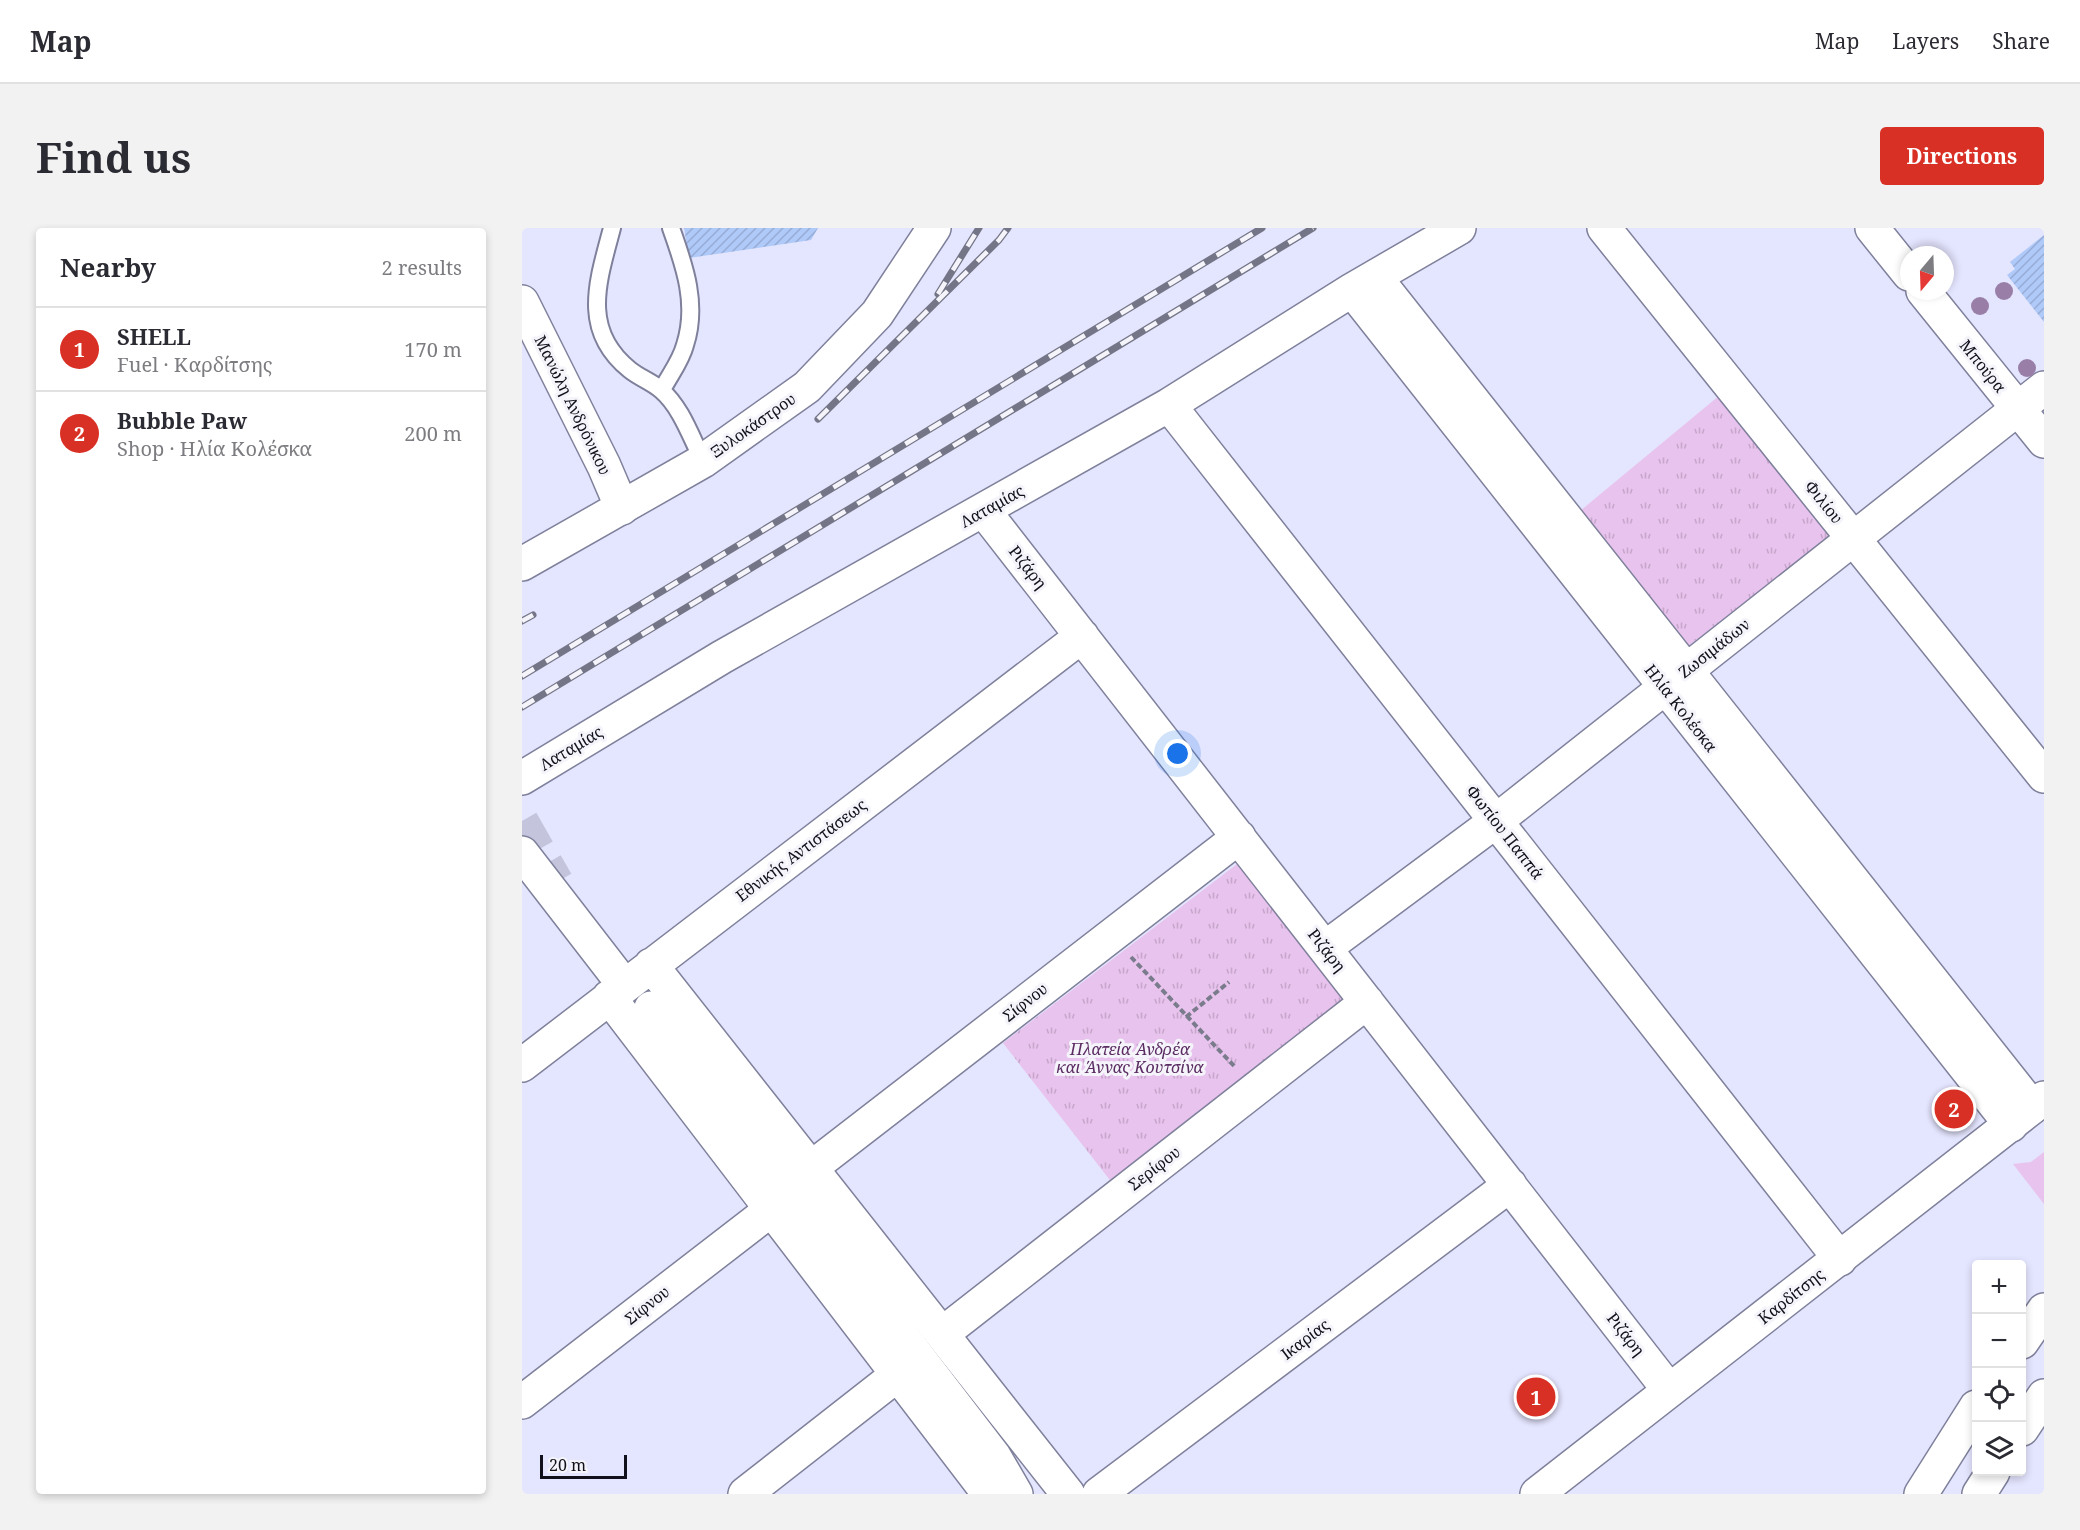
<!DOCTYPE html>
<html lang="en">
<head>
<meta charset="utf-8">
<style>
	:root { --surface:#fff; --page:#f2f2f3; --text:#2b2b33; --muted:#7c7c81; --line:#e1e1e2; --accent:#d93025 }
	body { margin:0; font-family:"Noto Serif",serif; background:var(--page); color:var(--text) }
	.controls { position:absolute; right:18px; bottom:18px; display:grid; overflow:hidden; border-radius:6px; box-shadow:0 3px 9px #0003 }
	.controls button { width:54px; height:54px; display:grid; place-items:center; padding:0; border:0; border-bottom:2px solid var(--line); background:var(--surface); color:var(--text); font:30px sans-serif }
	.compass { position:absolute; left:1378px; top:18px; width:54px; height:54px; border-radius:50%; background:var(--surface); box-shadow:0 3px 9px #0003; rotate:199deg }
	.scale { position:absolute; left:18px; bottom:15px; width:87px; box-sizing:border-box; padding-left:6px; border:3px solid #10111b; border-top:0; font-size:16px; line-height:21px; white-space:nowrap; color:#10111b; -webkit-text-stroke:4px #f4f4fa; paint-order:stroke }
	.you { position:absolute; left:656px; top:526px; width:21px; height:21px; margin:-15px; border:4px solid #fff; border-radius:50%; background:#1a73e8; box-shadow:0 0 0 9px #1a73e833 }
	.badge { display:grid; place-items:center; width:39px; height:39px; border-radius:50%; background:var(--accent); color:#fff; font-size:20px; font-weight:700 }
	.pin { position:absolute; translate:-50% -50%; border:3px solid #fff; box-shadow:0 2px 6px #0006 }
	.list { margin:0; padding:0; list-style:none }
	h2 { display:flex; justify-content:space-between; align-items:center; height:78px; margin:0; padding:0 24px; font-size:26px }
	h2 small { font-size:20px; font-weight:400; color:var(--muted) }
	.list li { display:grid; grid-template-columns:39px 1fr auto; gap:18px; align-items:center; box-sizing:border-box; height:84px; padding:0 24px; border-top:2px solid var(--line) }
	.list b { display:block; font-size:22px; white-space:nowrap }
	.list p { margin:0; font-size:20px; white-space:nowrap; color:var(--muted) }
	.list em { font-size:20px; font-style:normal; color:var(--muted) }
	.icon { flex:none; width:33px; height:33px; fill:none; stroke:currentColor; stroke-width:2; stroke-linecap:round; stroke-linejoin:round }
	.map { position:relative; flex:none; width:1522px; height:1266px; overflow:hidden; border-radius:6px }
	header { display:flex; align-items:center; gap:36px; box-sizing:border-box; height:84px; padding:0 30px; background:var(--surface); border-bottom:2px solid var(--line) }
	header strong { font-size:28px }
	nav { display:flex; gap:33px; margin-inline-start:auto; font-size:21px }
	.intro { display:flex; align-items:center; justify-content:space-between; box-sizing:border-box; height:144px; padding:0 36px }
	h1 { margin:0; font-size:42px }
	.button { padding:15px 27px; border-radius:6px; background:var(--accent); color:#fff; font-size:21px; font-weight:700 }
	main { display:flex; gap:36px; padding:0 36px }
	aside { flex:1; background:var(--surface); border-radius:6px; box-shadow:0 3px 9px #0003 }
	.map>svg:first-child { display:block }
	.grass { fill:#e8c3ed }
	.park { fill:url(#park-tufts) }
	.building { fill:url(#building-hatch) }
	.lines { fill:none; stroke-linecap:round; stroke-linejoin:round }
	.secondary-tunnel { stroke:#c4c5dc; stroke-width:33; stroke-dasharray:33 16; stroke-linecap:butt }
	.lane-casing { stroke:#7f809b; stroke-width:20 }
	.street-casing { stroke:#7f809b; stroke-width:36 }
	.secondary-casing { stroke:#7f809b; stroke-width:36 }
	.path { stroke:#7a7b8c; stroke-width:4; stroke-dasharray:6 3; stroke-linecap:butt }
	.lane { stroke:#fff; stroke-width:16 }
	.street { stroke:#fff; stroke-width:33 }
	.secondary { stroke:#fff; stroke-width:33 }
	.rail-casing { stroke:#747586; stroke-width:7 }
	.rail { stroke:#f4f4fa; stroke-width:4.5; stroke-dasharray:14; stroke-linecap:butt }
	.tree { fill:#997fa8 }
	.labels { text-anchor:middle; stroke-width:6; stroke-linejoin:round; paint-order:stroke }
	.street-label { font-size:16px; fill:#10111b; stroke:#f4f4fa }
	.park-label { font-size:16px; font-style:italic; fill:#5b2c62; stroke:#f4f4fa }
</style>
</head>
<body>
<header>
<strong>Map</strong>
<nav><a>Map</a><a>Layers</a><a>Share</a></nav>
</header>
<div class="intro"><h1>Find us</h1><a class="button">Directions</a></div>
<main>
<aside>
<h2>Nearby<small>2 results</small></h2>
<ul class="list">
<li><span class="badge">1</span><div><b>SHELL</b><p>Fuel · Καρδίτσης</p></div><em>170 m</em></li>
<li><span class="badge">2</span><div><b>Bubble Paw</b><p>Shop · Ηλία Κολέσκα</p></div><em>200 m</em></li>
</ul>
</aside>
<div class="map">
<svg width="1522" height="1266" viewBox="0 0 1522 1266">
	<defs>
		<pattern id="park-tufts" width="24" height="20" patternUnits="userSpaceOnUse" patternTransform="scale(1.5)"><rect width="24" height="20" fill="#e8c3ed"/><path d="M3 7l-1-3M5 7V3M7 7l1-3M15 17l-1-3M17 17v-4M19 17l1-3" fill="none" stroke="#c6a6cb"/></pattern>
		<pattern id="building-hatch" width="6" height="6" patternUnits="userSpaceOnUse" patternTransform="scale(1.5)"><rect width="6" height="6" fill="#afc9f9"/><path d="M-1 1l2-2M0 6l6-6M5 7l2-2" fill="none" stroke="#96acd5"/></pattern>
	</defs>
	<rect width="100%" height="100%" fill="#e4e5fe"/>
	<path class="grass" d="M1522,924v52l-31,-40 18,-2z"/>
	<path class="park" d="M1198,167l115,137 -149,116 -106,-137z
		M719,633l109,141 -237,182 -110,-141z"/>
	<path class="building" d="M162,0h134l-7,12 -122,18z
		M1522,7v87l-37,-47 8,-6 -5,-7z"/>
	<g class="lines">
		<path class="secondary-tunnel" d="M0,593l35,61"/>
		<defs>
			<path id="lane" d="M90,0c-14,53 -32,102 18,142 10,8 22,12 31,20 20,17 30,47 42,71
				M140,162c7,-14 19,-29 23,-45 13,-40 0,-78 -14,-117"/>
			<path id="street" d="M1082,0l440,548
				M1350,0l37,46
				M853,49l657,830
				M830,62l659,835
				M1401,63l121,150
				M0,74l82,164 18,42
				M647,177l671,854
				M462,283l685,879
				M0,550l200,-121 447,-252 183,-115 107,-62
				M0,625l102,132
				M803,720l171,-127 548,-433
				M129,737l417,529
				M87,769l380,497
				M0,837l560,-429
				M289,940l428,-331
				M420,1106l425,-332
				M0,1174l250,-193
				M223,1266l152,-119
				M577,1266l411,-309"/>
			<path id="secondary" d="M0,336l181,-103 104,-74 70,-73 57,-86
				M129,780l343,448 22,38
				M1500,1114l22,-32
				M1500,1201l22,-33
				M1015,1266l507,-396
				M1399,1266l55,-87
				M1457,1266l14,-22"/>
		</defs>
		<use href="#lane" class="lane-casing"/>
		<use href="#street" class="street-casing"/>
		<use href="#secondary" class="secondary-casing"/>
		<path class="path" d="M609,729l104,110
			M664,789l43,-35"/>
		<use href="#lane" class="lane"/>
		<use href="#street" class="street"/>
		<use href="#secondary" class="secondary"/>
		<defs>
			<path id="rail" d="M416,66l41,-66
				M296,191l181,-179 9,-12
				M0,393l11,-6
				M0,448l740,-448
				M0,479l791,-479"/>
		</defs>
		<use href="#rail" class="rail-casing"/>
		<use href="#rail" class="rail"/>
	</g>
	<g class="tree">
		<circle cx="1482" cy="63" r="9"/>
		<circle cx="1458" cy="78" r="9"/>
		<circle cx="1505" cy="140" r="9"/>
	</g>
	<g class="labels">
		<g class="street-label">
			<text transform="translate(1461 138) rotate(51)" y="6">Μπούρα</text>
			<text transform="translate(51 177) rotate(64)" y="6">Μανώλη Ανδρόνικου</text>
			<text transform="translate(231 197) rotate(-35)" y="6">Ξυλοκάστρου</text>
			<text transform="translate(1302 274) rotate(51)" y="6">Φιλίου</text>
			<text transform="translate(470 278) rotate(-29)" y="6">Λαταμίας</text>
			<text transform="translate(506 339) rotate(52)" y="6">Ριζάρη</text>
			<text transform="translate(1192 420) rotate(-38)" y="6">Ζωσιμάδων</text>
			<text transform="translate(1159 480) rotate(52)" y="6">Ηλία Κολέσκα</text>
			<text transform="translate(49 520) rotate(-31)" y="6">Λαταμίας</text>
			<text transform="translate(983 604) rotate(52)" y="6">Φωτίου Παππά</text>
			<text transform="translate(279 622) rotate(-37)" y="6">Εθνικής Αντιστάσεως</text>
			<text transform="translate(805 722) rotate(52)" y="6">Ριζάρη</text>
			<text transform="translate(503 774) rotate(-38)" y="6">Σίφνου</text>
			<text transform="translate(632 940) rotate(-38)" y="6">Σερίφου</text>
			<text transform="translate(1269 1068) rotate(-38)" y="6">Καρδίτσης</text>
			<text transform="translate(125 1077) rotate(-38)" y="6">Σίφνου</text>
			<text transform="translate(1104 1106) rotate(52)" y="6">Ριζάρη</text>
			<text transform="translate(783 1111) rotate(-37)" y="6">Ικαρίας</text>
		</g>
		<g class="park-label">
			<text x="608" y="827">Πλατεία Ανδρέα<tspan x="608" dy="18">και Άννας Κουτσίνα</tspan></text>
		</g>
	</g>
</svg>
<div class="controls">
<button>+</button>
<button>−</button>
<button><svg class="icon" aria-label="locate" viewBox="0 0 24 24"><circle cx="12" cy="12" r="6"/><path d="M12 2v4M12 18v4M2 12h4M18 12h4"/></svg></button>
<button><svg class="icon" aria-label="layers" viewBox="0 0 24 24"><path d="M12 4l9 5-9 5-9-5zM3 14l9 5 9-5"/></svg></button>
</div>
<svg class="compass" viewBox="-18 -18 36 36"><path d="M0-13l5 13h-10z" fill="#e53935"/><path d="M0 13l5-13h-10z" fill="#7c7c81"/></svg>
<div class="scale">20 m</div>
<div class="you"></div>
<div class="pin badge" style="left:1014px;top:1169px">1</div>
<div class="pin badge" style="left:1432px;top:881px">2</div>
</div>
</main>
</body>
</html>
